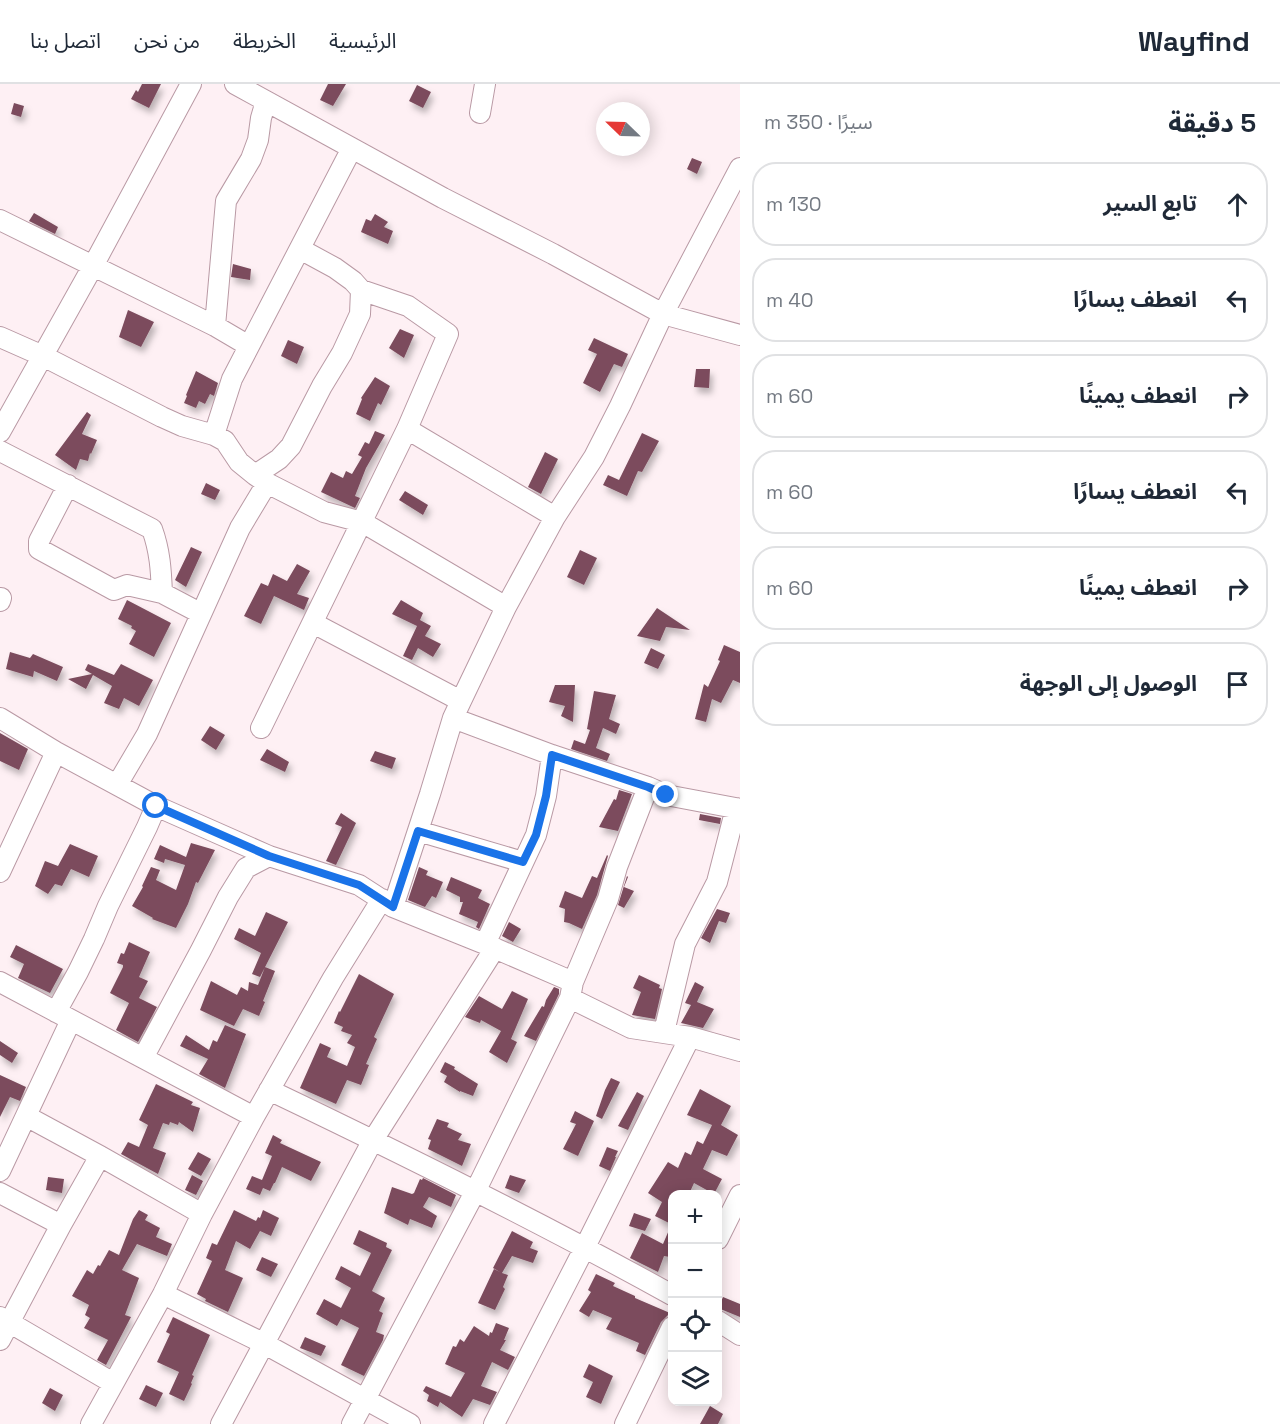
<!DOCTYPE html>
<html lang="ar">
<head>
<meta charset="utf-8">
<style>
	:root { --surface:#fff; --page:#f6f6f7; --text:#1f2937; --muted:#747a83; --line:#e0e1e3 }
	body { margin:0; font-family:"Space Grotesk","Noto Sans Arabic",sans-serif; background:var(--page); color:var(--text); direction:rtl }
	.controls { position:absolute; right:18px; bottom:18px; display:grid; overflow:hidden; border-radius:12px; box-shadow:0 3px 15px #0003 }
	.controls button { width:54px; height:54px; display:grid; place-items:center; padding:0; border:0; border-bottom:2px solid var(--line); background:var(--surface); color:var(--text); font:30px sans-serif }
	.compass { position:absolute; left:596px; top:18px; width:54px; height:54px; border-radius:50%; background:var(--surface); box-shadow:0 3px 15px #0003; rotate:293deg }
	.stop { position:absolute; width:18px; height:18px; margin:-14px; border:4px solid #1a73e8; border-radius:50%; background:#fff }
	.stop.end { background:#1a73e8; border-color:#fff; box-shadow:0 2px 6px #0008 }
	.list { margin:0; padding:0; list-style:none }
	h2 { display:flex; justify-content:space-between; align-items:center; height:78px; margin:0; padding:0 24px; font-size:26px }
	h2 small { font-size:20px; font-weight:400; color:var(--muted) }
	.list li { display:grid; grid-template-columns:39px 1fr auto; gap:18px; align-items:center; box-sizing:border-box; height:84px; margin:0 12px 12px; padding:0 12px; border:2px solid var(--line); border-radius:24px }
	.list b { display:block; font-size:22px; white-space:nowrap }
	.list em { font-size:20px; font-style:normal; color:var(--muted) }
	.icon { flex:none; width:33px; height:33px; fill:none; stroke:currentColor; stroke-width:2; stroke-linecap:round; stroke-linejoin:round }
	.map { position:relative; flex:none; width:740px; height:1340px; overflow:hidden; direction:ltr }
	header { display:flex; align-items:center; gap:36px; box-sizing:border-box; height:84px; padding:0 30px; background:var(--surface); border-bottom:2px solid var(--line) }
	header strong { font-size:28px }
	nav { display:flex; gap:33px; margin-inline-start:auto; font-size:21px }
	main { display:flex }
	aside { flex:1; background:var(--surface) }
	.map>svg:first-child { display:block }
	.building { fill:#7b4c5d; filter:url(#shadow) }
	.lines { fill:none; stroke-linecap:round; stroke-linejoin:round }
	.minor-casing { stroke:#b999a4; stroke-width:22 }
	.minor { stroke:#fff; stroke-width:20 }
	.route { stroke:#1a73e8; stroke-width:8 }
</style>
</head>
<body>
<header>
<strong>Wayfind</strong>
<nav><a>الرئيسية</a><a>الخريطة</a><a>من نحن</a><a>اتصل بنا</a></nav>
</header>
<main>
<aside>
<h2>5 دقيقة<small>سيرًا · 350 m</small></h2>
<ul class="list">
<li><svg class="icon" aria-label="ahead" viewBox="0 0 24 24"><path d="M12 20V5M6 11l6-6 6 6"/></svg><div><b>تابع السير</b></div><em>130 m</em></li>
<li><svg class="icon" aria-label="left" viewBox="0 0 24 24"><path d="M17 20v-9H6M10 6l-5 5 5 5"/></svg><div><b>انعطف يسارًا</b></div><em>40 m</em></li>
<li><svg class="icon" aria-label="right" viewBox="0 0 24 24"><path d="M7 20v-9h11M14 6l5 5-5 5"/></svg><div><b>انعطف يمينًا</b></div><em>60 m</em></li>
<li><svg class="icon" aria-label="left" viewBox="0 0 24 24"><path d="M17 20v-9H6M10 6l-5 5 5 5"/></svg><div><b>انعطف يسارًا</b></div><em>60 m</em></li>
<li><svg class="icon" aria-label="right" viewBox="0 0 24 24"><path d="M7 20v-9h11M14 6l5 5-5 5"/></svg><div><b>انعطف يمينًا</b></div><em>60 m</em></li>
<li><svg class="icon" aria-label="arrive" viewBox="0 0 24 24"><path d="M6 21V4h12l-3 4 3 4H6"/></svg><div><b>الوصول إلى الوجهة</b></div></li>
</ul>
</aside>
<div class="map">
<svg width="740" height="1340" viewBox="0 0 740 1340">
	<defs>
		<filter id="shadow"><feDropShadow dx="3" dy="5.5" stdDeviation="3" flood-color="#0004"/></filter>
	</defs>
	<rect width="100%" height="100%" fill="#fef0f4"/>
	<path class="building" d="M142,0h19l-12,24 -18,-9 5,-9 2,2z
		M328,0h18l-13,22 -13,-6z
		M417,1l14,7 -8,16 -14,-7z
		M14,19l10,3 -3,11 -10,-3z
		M692,74l10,4 -5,12 -10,-5z
		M34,129l24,14 -3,7 -26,-13z
		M375,130l13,8 -4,5 9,4 -5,13 -27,-12 5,-13 5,2z
		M233,180l18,5 -1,11 -19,-3z
		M128,226l26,12 -13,25 -22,-10z
		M400,245l14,6 -10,23 -15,-10z
		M594,254l34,16 -6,13 -8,-3 -14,28 -17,-9 14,-29 -9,-4z
		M288,256l16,7 -7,17 -16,-8z
		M696,285h14l-1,19 -15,-1z
		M196,287l22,12 -4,13 -4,-2 -5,10 -6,-3 -3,7 -12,-5 3,-7 -1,-1z
		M375,293l15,9 -9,19 -3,-2 -8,18 -14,-7 6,-15 -1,-1z
		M87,328l4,3 -9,19 15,6 -6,14 -1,-1 -2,8 -8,-2 -4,11 -21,-15z
		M375,347l10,4 -19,33 -11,28 5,2 -5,10 -34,-16 10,-20 12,6 3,-7 6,3 10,-17 -4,-2 7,-13 4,2z
		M642,349l17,8 -17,31 -4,-1 -11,25 -24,-11 5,-10 11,5z
		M545,368l13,7 -17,35 -13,-7z
		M206,399l14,7 -5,10 -14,-6z
		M405,407l23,14 -5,10 -24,-15z
		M191,463l11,5 -16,35 -11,-7z
		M580,466l17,8 -13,27 -17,-8z
		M297,480l13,7 -13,23 12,4 -5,12 -30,-14 -13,28 -17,-8 17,-33 7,3 5,-12 14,7z
		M127,516l44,23 -17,34 -25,-13 7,-13 -5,-3 1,-2 -14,-7z
		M401,516l22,13 -3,7 11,6 -6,10 16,8 -8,13 -15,-9 -6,12 -9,-4 14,-30 -25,-12z
		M657,524l33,22 -24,-3 -6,14 -23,-5z
		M724,561l16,7v31l-7,-3 -12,23 -9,-4 -6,23 -11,-3 9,-35 4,3 12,-26 -2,-1z
		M651,564l14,7 -7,14 -14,-6z
		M10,568l20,6 3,-4 30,13 -6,14 -23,-10 -1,6 -27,-8z
		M88,580l26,11 7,-11 32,16 -14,26 -15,-8 -5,11 -15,-6 8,-17 -19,-11 -7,14 -18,-10 24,-5 -7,-4z
		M555,601h20l-2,37 -12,-6 4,-10 -16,-4z
		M594,607l22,4 -7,24 11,5 -4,10 -13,-6 -7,20 14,6 -3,7 -36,-12 3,-9 11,4 5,-14 -3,-1z
		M210,642l15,9 -9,15 -15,-10z
		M0,649l28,16 -9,21 -19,-9z
		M267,665l22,13 -4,10 -25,-12z
		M375,667l21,7 -4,11 -22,-8z
		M619,706l13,4 -14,37 -19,-4 15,-28 2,1z
		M341,729l15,10 -20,42 -10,-4 16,-34 -7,-3z
		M700,730l21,4 -1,6 -21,-4z
		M191,759l24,7 -17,33 -2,-1 -8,22 -12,24 -24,-9 1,-1 -21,-12 11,-19 -1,-1 9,-19 9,3 -4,10 20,10 9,-25 -20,-6 -1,4 -10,-4 6,-14 26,12z
		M70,760l28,12 -9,21 -18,-8 -9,17 -7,-2 -7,10 -13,-8 10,-25 13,5z
		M607,771l1,1 -11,39 -15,34 -13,-6 -5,-1 1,-13 -6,-2 6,-16 17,7 10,-22 5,2z
		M419,783l9,4 -2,4 17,7 -7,16 -4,-2 -7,11 -17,-7z
		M627,792l1,1 -4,10 10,4 -10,17 -6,-3z
		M451,793l31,13 -4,8 12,6 -11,25 -3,-2 2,-5 -19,-8 4,-12h-3v-5l-14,-7z
		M717,825l13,4 -4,10 -7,-2 -9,22 -9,-5z
		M266,828l22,10 -28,55 -8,-3 9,-21 -27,-14 5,-11 16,8z
		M509,838l12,7 -8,13 -11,-6z
		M129,858l21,10 -11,25 9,4 -9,17 18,9 -19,35 -22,-12 13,-27 -19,-10 13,-26v-2l-6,-2 4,-10 3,1z
		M16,861l47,24 -13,24 -32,-15 6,-14 -14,-7z
		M265,883l10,4 -12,30 2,1 -6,14 -16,-7 -9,17 -34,-16 11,-29 26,14 4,-8 7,4 1,-9 9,3z
		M359,890l35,20 -20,43 3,2 -11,25 3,1 -8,20 -14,-5 -11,24 -36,-16 20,-45 11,5 -4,9 20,9 8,-19 -8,-4 5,-8 -11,-4 2,-4 -9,-4 5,-12 1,1z
		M639,891l21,10 -1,3 3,1 -7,30 -23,-4 9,-23 -8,-4z
		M695,898l9,5 -7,15 17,7 -11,19 -22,-5 10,-18 -6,-2z
		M554,903l5,2v5l-23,47 -12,-5 18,-30 2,1 2,-7z
		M512,907l16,8 -17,40 6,3 -10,21 -18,-11 12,-21 -20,-11 -1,3 -15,-6 14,-21 23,13z
		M225,941l21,9 -21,54 -26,-14 9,-15 -28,-13 6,-11 23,15 4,-10 4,2z
		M0,957l18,12 -6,10 -12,-8z
		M445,978l10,5 -1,2 24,15 -5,12 -13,-5v1l-16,-10 3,-6 -7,-4z
		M0,991l26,12 -6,14 -10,-4 -10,20z
		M611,994l9,4 -18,37 -6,-3 9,-26z
		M156,1000l37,18 -2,3 9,3 -7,24 -14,-10 -1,3 -8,-3 -1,3 -6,-2 -10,25 13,5 -8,21 -37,-20 7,-12 11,5 9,-22 -9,-5z
		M700,1005l31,17 -10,19 17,10 -11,21 -15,-6 -9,19 19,10 -8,15 -20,-11 -5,11h-17v22l-3,7 -14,-7 7,-14 -14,-9 20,-31 10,6 7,-16 6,3 6,-14 6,3 9,-19 -25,-10z
		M637,1008l7,4 -16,34 -10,-4z
		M575,1027l19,10 -16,35 -15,-7 13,-25 -6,-2z
		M437,1035l12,4 -2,4 15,7 -4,6 13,4 -9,22 -34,-17 3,-9 -3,-1z
		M273,1051l9,5 -2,3 41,19 -10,19 -29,-14 -7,16h-1l-4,8 -7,-3 -3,7 -14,-6 6,-13 10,4 10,-24 -7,-3z
		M607,1063l11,4 -3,6h1l-6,14 -11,-5z
		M198,1068l13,7 -10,17 -13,-7z
		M192,1091l11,6 -7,14 -11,-5z
		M510,1091l16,5 -7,13 -14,-5z
		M48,1093l16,2 -2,14 -16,-3z
		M423,1094l33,17 -5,12 -22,-10 -6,10 14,9 -5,12 -22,-9 -2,6 -24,-12 8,-26 20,7 2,-1 6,-14 2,1z
		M139,1126l9,5 -3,5 15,8 -4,9 16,7 -5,12 -30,-12 -15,26 17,8 -14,37 6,2 -25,48 -9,-5 11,-20 -24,-12 6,-10 -5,-3 4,-10 -17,-9 15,-26 6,4 5,-9 2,1 9,-16 10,5 14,-36z
		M234,1126l22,11 2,-4 2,1 3,-8 16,8 -8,18 -11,-5 -10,18 -14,-8 -11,29 18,8 -15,34 -23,-11 1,-2 -9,-5 15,-33 -6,-3 6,-15 5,2z
		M634,1129l17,6 -6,12 -16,-5z
		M672,1139v22l-2,12 -6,-1 -6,16 -28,-14 12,-25 21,11z
		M359,1146l28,13 -1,4 6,3 -20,41 13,7 -6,13 4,2 -7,19 8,3 -1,5 -19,36 -23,-11 18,-37 -18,-9 -4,7 -21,-12 8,-15 17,9 10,-20 -16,-9 6,-13 19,10 11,-23 -18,-9z
		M512,1147l21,11 -3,6 8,3 -5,12 -21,-7 -10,17 6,2 -5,12 2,2 -10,21 -17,-7 16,-34 6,3 -7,-4z
		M262,1173l16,7 -7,13 -15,-7z
		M596,1190l19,9 -2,3 22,10v2l35,15 -9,9 -16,33 -9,-4 3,-8 -33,-14 6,-11 -19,-8 -4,7 -10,-6 12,-19 -3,-2z
		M723,1213l17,7v13l-22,-9z
		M173,1233l37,18 -18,40 2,1 -3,7 1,1 -8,17 -15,-7 10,-22 -22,-10 13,-28 -4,-2z
		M496,1239l13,5 -5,12h2l-6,10 15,7 -7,13 -16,-8 -11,24 16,6 -7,13 -17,-6 -11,18 -22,-15 -2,5 -11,-6 2,-6 -6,-4 3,-5 25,11 14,-24 -20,-9 8,-18 3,1 4,-8 4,3 10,-16 15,10 1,-4 2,1z
		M305,1253l21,9 -5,10 -21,-8z
		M589,1280l24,12 -12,28 -15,-7 7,-15 -10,-5z
		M146,1301l17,8 -7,14 -17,-8z
		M50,1304l13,7 -8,16 -13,-8z
		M710,1322l13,8 -5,10h-18z"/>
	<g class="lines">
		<defs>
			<path id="minor" d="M235,0l208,114 110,56 110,60 77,21
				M480,29l5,-29
				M0,136l215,106 34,20
				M215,242l11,-125 25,-42 7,-19 3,-22 5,-17
				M0,253l43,19 119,61 20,9 32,9 11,6 14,21 16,13 12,8 57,29 38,10 144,85
				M407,345l148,88
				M0,348l93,-166 98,-182
				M214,351l18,-56 120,-231
				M0,367l152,78c8,22 9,41 10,64
				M255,391l24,-16 12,-13 31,-60 20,-33 18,-39 1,-24
				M68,401l-29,56v8l75,41 13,-5 35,8 38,20
				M0,517l1,-3
				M313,539l148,78
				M0,634l56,34 100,54 113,50 90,29 34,22 92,37 88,38
				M453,634l99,37 96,32 18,8 74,14
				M261,644l146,-299 41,-95 -40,-28 -47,-16 -8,-9 -18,-13 -35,-19
				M117,701l30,-51 93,-206 27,-45
				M418,747l105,31
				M0,788l56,-120
				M393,823l37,-113 23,-76 8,-17 45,-94 49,-90 39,-60 26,-51 43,-92 77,-146
				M485,860l51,-109 10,-39 6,-41
				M0,898l254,135
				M570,914l61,30 59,9 50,14
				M56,928l22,-40 16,-33 14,-33 39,-79 9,-21
				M664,948l21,-88 32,-62 19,-74
				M143,974l58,-108 27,-53 18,-29 23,-12
				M269,1006c136,65 271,132 403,205
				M26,1032l74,40 102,58
				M0,1087l71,-151
				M0,1109l61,32
				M718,1155l22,-44
				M163,1210l100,49 147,81
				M0,1233l113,66
				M718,1237l22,14
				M0,1256l61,-115 39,-69
				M91,1340l72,-130 39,-80 52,-97 79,-139 49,-79
				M221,1340l152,-284 122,-192
				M352,1340l123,-232 95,-194 3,-16 35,-83 9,-32 31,-80
				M494,1340l91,-177 105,-210
				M625,1340l47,-97"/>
		</defs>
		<use href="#minor" class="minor-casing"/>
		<use href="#minor" class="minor"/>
	</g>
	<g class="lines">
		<path class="route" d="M156,722l113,50 90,29 34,22 25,-76 105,31 13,-27 10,-39 6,-41 96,32 18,8"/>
	</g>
</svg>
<div class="controls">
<button>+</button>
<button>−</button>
<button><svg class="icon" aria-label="locate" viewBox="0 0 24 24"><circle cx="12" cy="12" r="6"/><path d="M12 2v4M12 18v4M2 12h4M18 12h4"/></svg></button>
<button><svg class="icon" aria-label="layers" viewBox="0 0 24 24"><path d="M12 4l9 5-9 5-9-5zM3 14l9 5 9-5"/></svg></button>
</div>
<svg class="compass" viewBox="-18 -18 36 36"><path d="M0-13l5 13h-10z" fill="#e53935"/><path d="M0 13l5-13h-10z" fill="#747a83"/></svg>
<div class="stop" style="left:156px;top:722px"></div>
<div class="stop end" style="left:666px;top:711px"></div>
</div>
</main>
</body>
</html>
